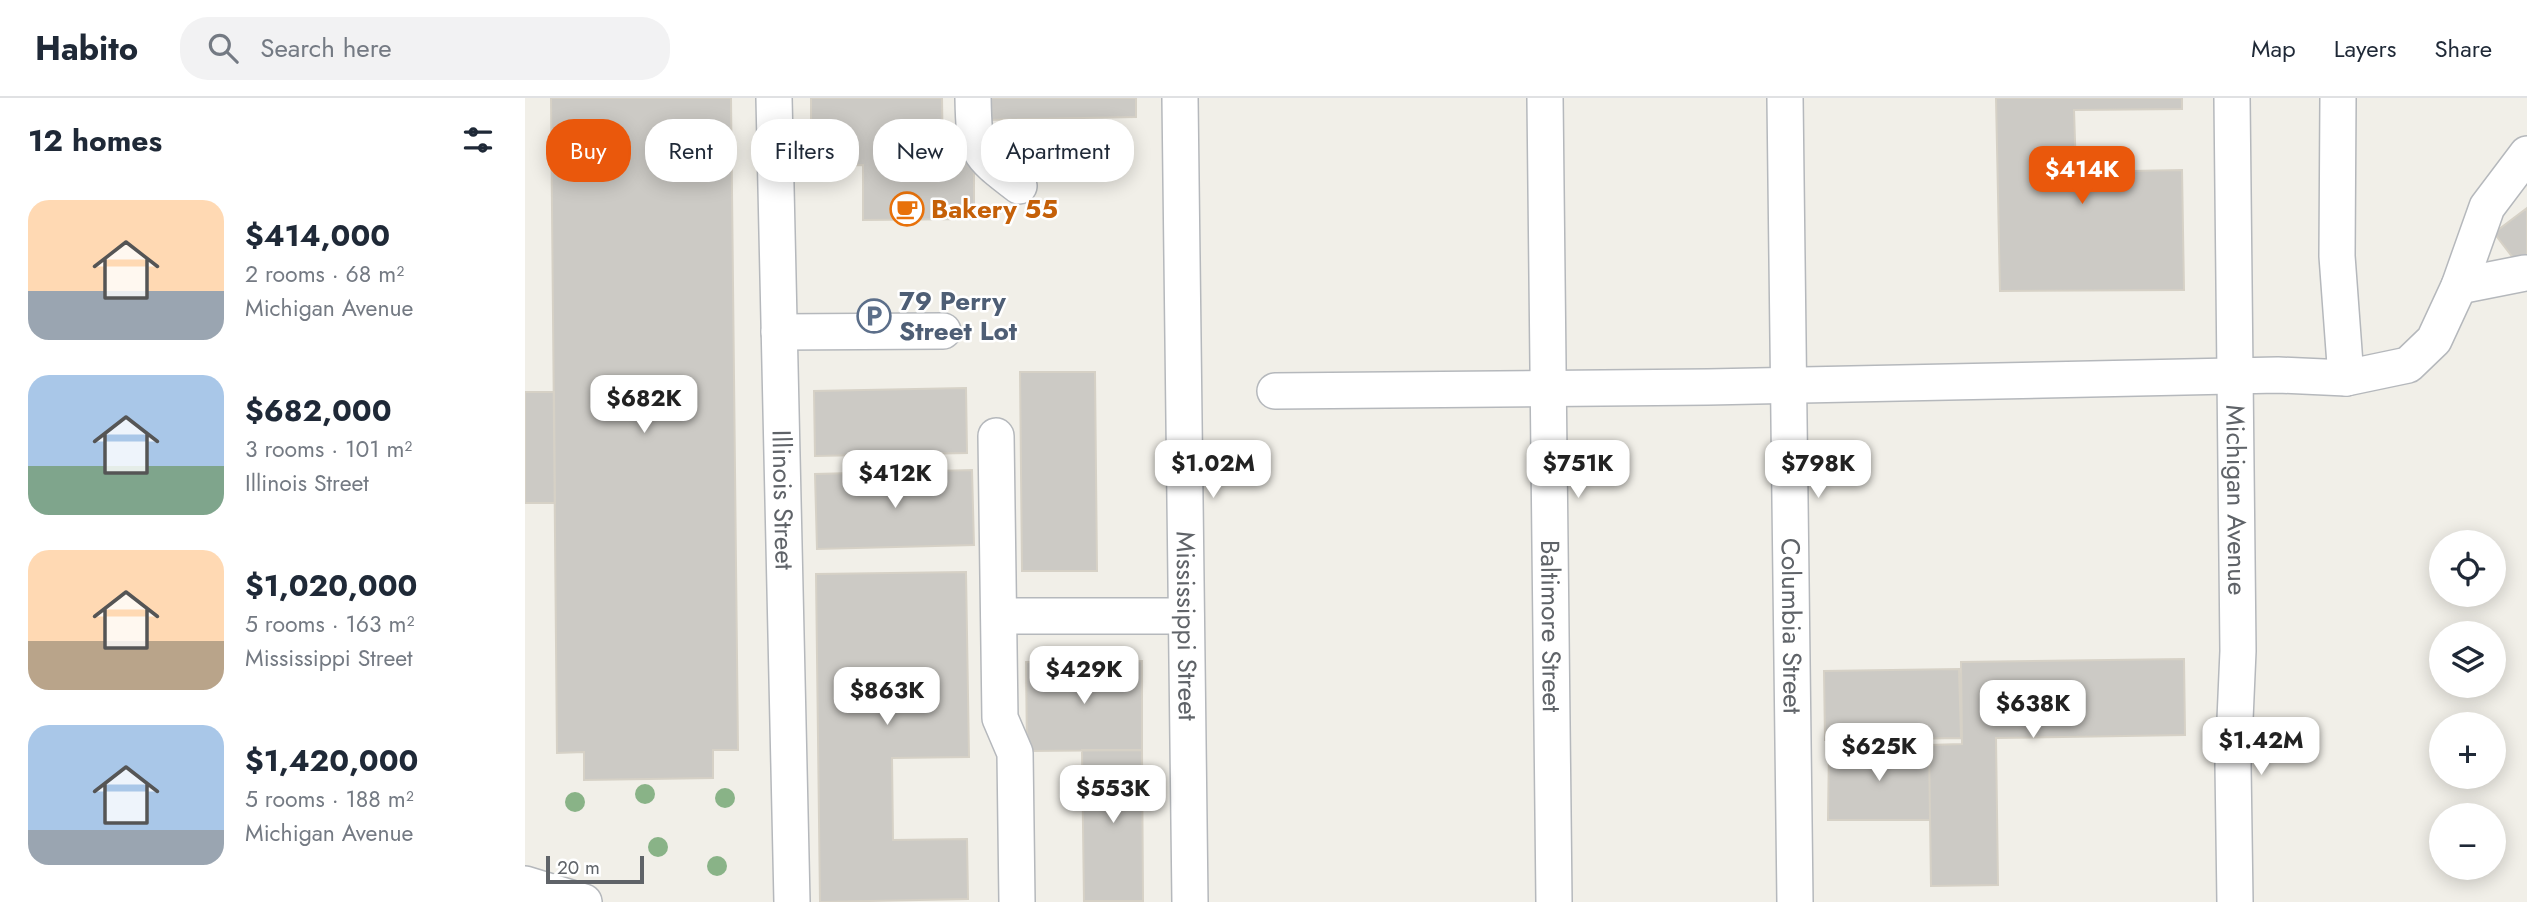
<!DOCTYPE html>
<meta charset="utf-8">
<style>
body{margin:0;font-family:Jost,sans-serif;background:#f2f2f3;color:#1f2937;height:100vh;display:flex;flex-direction:column;font-size:26px;white-space:nowrap}
*{box-sizing:border-box;margin:0}
p{font-size:23px;color:#747a83}
.icon{flex:none;width:38px;height:38px;fill:none;stroke:currentColor;stroke-width:2;stroke-linecap:round;stroke-linejoin:round}
.map{position:relative;flex:1;overflow:hidden}
.drawer{display:flex;flex-direction:column;background:#fff;width:525px}
.drawer>*{flex:none}
.banner{position:absolute;left:21px;top:21px;width:665px;height:63px;display:flex;gap:14px}
.buttons{position:absolute;left:1904px;top:432px;display:grid;gap:14px}
.buttons a{display:grid;place-items:center;width:77px;height:77px;border-radius:50%;background:#fff;box-shadow:0 4px 18px #0003;font-size:35px}
.scale{position:absolute;left:21px;bottom:18px;width:98px;box-sizing:border-box;padding-left:7px;border:4px solid #5f6368;border-top:0;font-size:19px;line-height:24px;white-space:nowrap;color:#5f6368;-webkit-text-stroke:5px #fff;paint-order:stroke}
.price{position:absolute;translate:-50% -60px;padding:0 16px;border-radius:14px;background:#fff;color:#222;font-size:23px;line-height:46px;filter:drop-shadow(0 2px 4px #0008)}
.price::after{content:'';position:absolute;left:50%;top:42px;width:21px;height:16px;margin-left:-10px;background:inherit;clip-path:polygon(0 0,100% 0,50% 100%)}
.price.on{background:#ea580c;color:#fff}
ul{padding:0;list-style:none}
li{display:flex;align-items:center;gap:21px;height:175px;padding:0 28px}
li span{display:grid;place-items:center;flex:none;width:196px;height:140px;border-radius:21px;color:#555}
li>.icon{margin-inline-start:auto}
span .icon{width:84px;height:84px;fill:#fffc;stroke-width:1}
li b{font-size:30px}
h2{display:flex;justify-content:space-between;align-items:center;height:84px;padding:0 28px;font-size:30px}
.pill{padding:0 24px;border-radius:28px;background:#fff;box-shadow:0 4px 18px #0003;font-size:24px;line-height:63px}
.pill.on{background:#ea580c;color:#fff}
header{display:flex;align-items:center;gap:42px;box-sizing:border-box;height:98px;padding:0 35px;background:#fff;border-bottom:2px solid #e0e1e3}
header strong{font-size:33px}
nav{display:flex;gap:38px;margin-inline-start:auto;font-size:24px}
.search{width:490px;height:63px;background:#f2f2f3;display:flex;align-items:center;gap:18px;box-sizing:border-box;padding:0 24px;border-radius:28px;color:#747a83;font-size:26px}
main{display:flex;flex:1;min-height:0}
.map>svg:first-child{display:block}
</style>
<header>
<strong>Habito</strong>
<div class="search"><svg class="icon" aria-label="search" viewBox="0 0 24 24"><circle cx="10" cy="10" r="6"/><path d="M15 15l6 6"/></svg>Search here</div>
<nav><a>Map</a><a>Layers</a><a>Share</a></nav>
</header>
<main>
<section class="drawer">
<h2>12 homes<svg class="icon" aria-label="filters" viewBox="0 0 24 24"><path d="M4 7h16M4 17h16"/><circle cx="9" cy="7" r="2"/><circle cx="15" cy="17" r="2"/></svg></h2>
<ul>
<li><span style="background:linear-gradient(#ffd9b3 65%,#9aa5b1 0)"><svg class="icon" aria-label="home" viewBox="0 0 24 24"><path d="M3 11l9-7 9 7M6 9v11h12V9"/></svg></span><div><b>$414,000</b><p>2 rooms · 68 m²</p><p>Michigan Avenue</p></div></li>
<li><span style="background:linear-gradient(#a9c7e8 65%,#7fa58c 0)"><svg class="icon" aria-label="home" viewBox="0 0 24 24"><path d="M3 11l9-7 9 7M6 9v11h12V9"/></svg></span><div><b>$682,000</b><p>3 rooms · 101 m²</p><p>Illinois Street</p></div></li>
<li><span style="background:linear-gradient(#ffd9b3 65%,#b9a48a 0)"><svg class="icon" aria-label="home" viewBox="0 0 24 24"><path d="M3 11l9-7 9 7M6 9v11h12V9"/></svg></span><div><b>$1,020,000</b><p>5 rooms · 163 m²</p><p>Mississippi Street</p></div></li>
<li><span style="background:linear-gradient(#a9c7e8 75%,#9aa5b1 0)"><svg class="icon" aria-label="home" viewBox="0 0 24 24"><path d="M3 11l9-7 9 7M6 9v11h12V9"/></svg></span><div><b>$1,420,000</b><p>5 rooms · 188 m²</p><p>Michigan Avenue</p></div></li>
</ul>
</section>
<div class="map">
<svg width="2002" height="804" viewBox="0 0 2002 804">
<rect width="100%" height="100%" fill="#f1efe8"/>
<path fill="#cccac5" stroke="#d6d1c6" stroke-width="2" d="M26,0H206L213,652H188V680L59,682V654L32,655Z
M286,0H417L418,65H449V121L338,122V67L286,68Z
M459,0H611V19L459,22Z
M1471,0H1657V11L1549,12L1551,74L1657,72L1659,192L1475,193Z
M2002,110V178L1969,135Z
M495,274H570L572,473H497Z
M441,290L442,355L290,358L289,293Z
M0,294H29L30,405H0Z
M447,372L449,447L292,451L290,376Z
M441,474L444,659L367,660L368,742L442,741L443,801L295,804L291,476Z
M1659,561L1660,637L1471,640L1473,787L1406,788L1404,647L1437,646L1436,564Z
M617,563V652L502,653L501,564Z
M1434,571L1436,640L1300,642L1299,573Z
M1404,647L1405,722H1303L1304,648Z
M557,652H617L618,803H559Z"/>
<g fill="none" stroke-linecap="round" stroke-linejoin="round">
<defs>
<g id="minor">
<path id="s1" d="M249,0L267,804"/>
<path d="M448,0C449,54 451,55 494,88"/>
<path id="s2" d="M655,0L665,804"/>
<path id="s3" d="M1020,0L1029,804"/>
<path id="s4" d="M1260,0L1270,804"/>
<path id="s5" d="M1707,0L1713,553L1708,667L1710,804"/>
<path d="M1813,0L1812,158L1821,280"/>
<path d="M1934,188L2000,175"/>
<path d="M254,234L418,233"/>
<path d="M750,293L1183,289L1753,277L1821,280L1883,267L1909,242L1934,188L1962,109L2002,56"/>
<path d="M471,338L475,620L490,655L492,804"/>
<path d="M474,518H661"/>
<path d="M0,786L59,804"/>
</g>
</defs>
<use href="#minor" stroke="#b5b8bc" stroke-width="38"/>
<use href="#minor" stroke="#fff" stroke-width="35"/>
</g>
<g fill="#89b387">
<circle cx="120" cy="696" r="10"/>
<circle cx="200" cy="700" r="10"/>
<circle cx="50" cy="704" r="10"/>
<circle cx="133" cy="749" r="10"/>
<circle cx="192" cy="768" r="10"/>
</g>
<defs>
<symbol id="cafe-ring" viewBox="-11 -11 22 22"><circle r="9.5" fill="#fff" stroke="#e8710a" stroke-width="1.5"/><path d="M-5.5-4.5H6V0H3Q3 3.5 0 3.5H-2.5Q-5.5 3.5-5.5 0ZM3-3.2v2h1.7v-2ZM-6 4.5H4V6H-6Z" fill="#e8710a"/></symbol>
<symbol id="parking-ring" viewBox="-11 -11 22 22"><circle r="9.5" fill="#fff" stroke="#5c6f8a" stroke-width="1.5"/><path d="M-3.5-5.5H1a3.5 3.5 0 0 1 0 7H-1V5.5H-3.5ZM-1-3.4V-.6H.8a1.4 1.4 0 0 0 0-2.8Z" fill="#5c6f8a"/></symbol>
</defs>
<g fill-rule="evenodd">
<use href="#cafe-ring" x="363" y="92" width="38" height="38"/>
<use href="#parking-ring" x="330" y="199" width="38" height="38"/>
</g>
<g text-anchor="middle" dominant-baseline="central" stroke-width="5" stroke-linejoin="round" paint-order="stroke">
<g font-size="26" font-weight="bold" fill="#c56008" stroke="#fff" text-anchor="start">
<text x="406" y="111">Bakery 55</text>
</g>
<g font-size="26" font-weight="bold" fill="#4e5e75" stroke="#fff" text-anchor="start">
<text x="374" y="203">79 Perry<tspan x="374" dy="30">Street Lot</tspan></text>
</g>
<g font-size="26" fill="#5f6368" stroke="#fff">
<text stroke="none"><textPath href="#s1" startOffset="402">Illinois Street</textPath></text>
<text stroke="none"><textPath href="#s5" startOffset="402">Michigan Avenue</textPath></text>
<text stroke="none"><textPath href="#s2" startOffset="528">Mississippi Street</textPath></text>
<text stroke="none"><textPath href="#s3" startOffset="528">Baltimore Street</textPath></text>
<text stroke="none"><textPath href="#s4" startOffset="528">Columbia Street</textPath></text>
</g>
</g>
</svg>
<div class="buttons">
<a><svg class="icon" aria-label="locate" viewBox="0 0 24 24"><circle cx="12" cy="12" r="6"/><path d="M12 2v4M12 18v4M2 12h4M18 12h4"/></svg></a>
<a><svg class="icon" aria-label="layers" viewBox="0 0 24 24"><path d="M12 4l9 5-9 5-9-5zM3 14l9 5 9-5"/></svg></a>
<a>+</a>
<a>−</a>
</div>
<div class="scale">20 m</div>
<b class="price on" style="left:1557px;top:108px">$414K</b>
<b class="price" style="left:119px;top:337px">$682K</b>
<b class="price" style="left:688px;top:402px">$1.02M</b>
<b class="price" style="left:1053px;top:402px">$751K</b>
<b class="price" style="left:1293px;top:402px">$798K</b>
<b class="price" style="left:370px;top:412px">$412K</b>
<b class="price" style="left:559px;top:608px">$429K</b>
<b class="price" style="left:362px;top:629px">$863K</b>
<b class="price" style="left:1508px;top:642px">$638K</b>
<b class="price" style="left:1736px;top:679px">$1.42M</b>
<b class="price" style="left:1354px;top:685px">$625K</b>
<b class="price" style="left:588px;top:727px">$553K</b>
<div class="banner">
<a class="pill on">Buy</a>
<a class="pill">Rent</a>
<a class="pill">Filters</a>
<a class="pill">New</a>
<a class="pill">Apartment</a>
</div>
</div>
</main>
